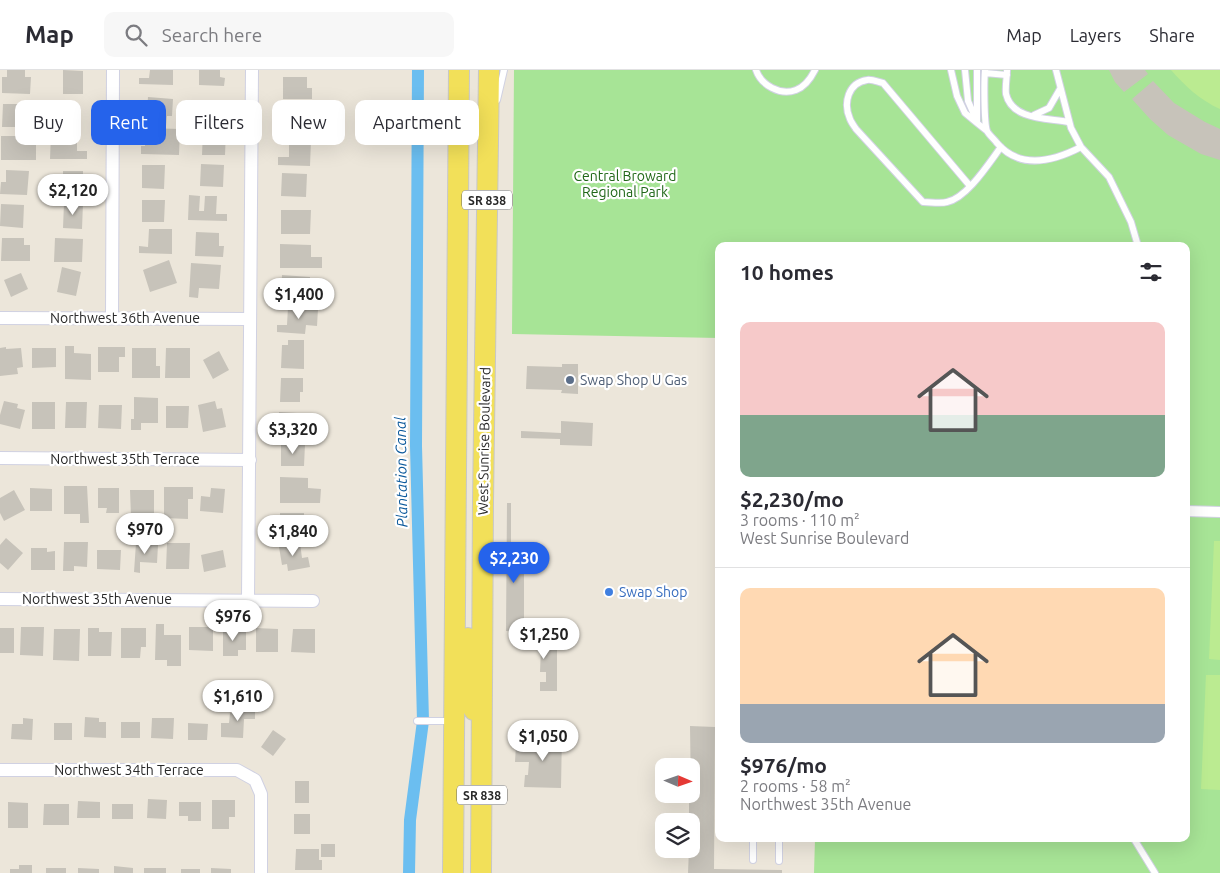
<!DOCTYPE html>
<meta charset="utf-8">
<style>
body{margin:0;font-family:Ubuntu,sans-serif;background:#f7f7f7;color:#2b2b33;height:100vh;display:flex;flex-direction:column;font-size:19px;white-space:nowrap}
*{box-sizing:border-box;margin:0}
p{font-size:16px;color:#7c7c81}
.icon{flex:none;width:28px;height:28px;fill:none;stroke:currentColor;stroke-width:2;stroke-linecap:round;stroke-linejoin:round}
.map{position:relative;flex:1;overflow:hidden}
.side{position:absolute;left:715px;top:172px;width:475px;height:600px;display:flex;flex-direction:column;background:#fff;border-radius:10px;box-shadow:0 5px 20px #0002}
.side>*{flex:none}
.top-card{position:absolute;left:15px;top:30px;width:475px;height:45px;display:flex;gap:10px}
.needle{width:32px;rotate:92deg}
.tools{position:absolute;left:655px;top:688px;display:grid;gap:10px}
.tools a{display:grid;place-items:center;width:45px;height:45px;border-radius:10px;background:#fff;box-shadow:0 5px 20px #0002;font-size:25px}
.price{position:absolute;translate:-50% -42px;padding:0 11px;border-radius:18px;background:#fff;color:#222;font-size:16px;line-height:32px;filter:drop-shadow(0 1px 2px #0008)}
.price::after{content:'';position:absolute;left:50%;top:30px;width:15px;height:11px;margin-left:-8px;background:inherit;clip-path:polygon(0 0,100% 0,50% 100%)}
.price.on{background:#2563eb;color:#fff}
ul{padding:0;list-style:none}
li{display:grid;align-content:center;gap:10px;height:265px;padding:0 25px}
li+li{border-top:1px solid #e1e1e2}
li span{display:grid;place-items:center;height:155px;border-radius:10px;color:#555}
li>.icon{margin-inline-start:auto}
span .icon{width:90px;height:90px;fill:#fffc;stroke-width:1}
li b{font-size:21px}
h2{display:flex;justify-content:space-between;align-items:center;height:60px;padding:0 25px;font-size:21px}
.pill{padding:0 18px;border-radius:10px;background:#fff;box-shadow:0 5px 20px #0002;font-size:18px;line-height:45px}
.pill.on{background:#2563eb;color:#fff}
header{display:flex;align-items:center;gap:30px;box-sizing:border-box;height:70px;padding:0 25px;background:#fff;border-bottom:1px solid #e1e1e2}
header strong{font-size:24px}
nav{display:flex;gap:28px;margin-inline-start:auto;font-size:18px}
.search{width:350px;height:45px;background:#f7f7f7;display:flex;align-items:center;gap:12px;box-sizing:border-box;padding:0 18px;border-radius:10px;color:#7c7c81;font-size:19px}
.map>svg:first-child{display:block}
</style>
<header>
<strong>Map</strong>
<div class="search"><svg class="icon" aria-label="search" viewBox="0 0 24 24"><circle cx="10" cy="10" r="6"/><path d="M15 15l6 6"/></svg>Search here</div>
<nav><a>Map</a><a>Layers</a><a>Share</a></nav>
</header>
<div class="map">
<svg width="1220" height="803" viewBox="0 0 1220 803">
<rect width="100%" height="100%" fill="#ece6da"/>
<path fill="#a7e496" d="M514,0H1220V803H814L815,769H1186V176H719V268L512,264Z"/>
<path fill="#bbeb91" d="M1171,0H1220V39C1200,30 1185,16 1171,0Z
M1214,471H1220V590L1209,589Z
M1206,605H1220V720L1201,719Z"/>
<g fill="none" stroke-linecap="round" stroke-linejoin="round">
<path stroke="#6bbef0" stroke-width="12" d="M409,803L410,750L423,651L416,376L418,0"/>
</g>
<path fill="#c7c3ba" d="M7,0H25V7H31L30,24L2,23V7H7Z
M63,0L83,1V24H63Z
M150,0H173V15L139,14V8H149Z
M199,0H220V7L225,8L224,16L199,15Z
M1109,0H1145L1148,4L1124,22L1115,12Z
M283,7H307V18H312V29H283Z
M1153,11L1174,33L1205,52L1220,59V90L1201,84L1168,65L1150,49L1132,29Z
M148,27L173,29L172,46H167L166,56L146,54Z
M202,32H218V42H228V50H201Z
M3,34H25L24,57H2Z
M55,34H78V57H55Z
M284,37H301V44H306V63H284Z
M145,58L180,59L179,85L141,84V76H145Z
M203,61H226L225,85H202Z
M51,64H77V81H87V89H50Z
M1,66H36V90H1Z
M289,70H311L310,96L278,95V87H289Z
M201,94L224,95L223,117L200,116Z
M142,95H165L164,119L142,118Z
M6,100L29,101L27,125L0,124L1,112H6Z
M63,101H83V124H63Z
M282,103L307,104L306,127L281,126Z
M189,125L200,126L199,141H204L205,126H217L216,144H227V151L188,150Z
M142,130H165L164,152H142Z
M64,133H83L82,159L63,158Z
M1,134L24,135L23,158L0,156Z
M281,140H311L310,164H281Z
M149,159H172V184L139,183V176L148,177Z
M196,162L219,163V176H224L223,187L195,186Z
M2,168H24V175H30V191H1Z
M55,168L83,169L82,192H54Z
M280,174L311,175V187H322V198H280Z
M169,190L177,213L150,222L143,200Z
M191,193L221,195L219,219L199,218L198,228L189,227Z
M62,197L81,202L76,226L57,222Z
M21,203L28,219L11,227L4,210Z
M282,205L310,207L309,231L281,230Z
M288,237L318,239L317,256L306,255L305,264L277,262V255H287Z
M288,270H304V299L281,298L282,275H288Z
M65,276H74V283L91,284V310L65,309Z
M6,277V279L21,278L23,297L17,298L18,304L0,306V278Z
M98,277H125V287H119V302H98Z
M32,278H56V297L32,298Z
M132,278H156V296H160V308H132Z
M166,278H190V308H165Z
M219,281L229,300L213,309L203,290Z
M562,294H578V324L561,323L562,320L526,319L527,296L562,297Z
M281,308H303V322H300V332H280Z
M134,327L158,328V353H141V360H131V349H134Z
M4,331L18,334L17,338L25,340L20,359L0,354V345Z
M215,331L217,339L222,338L226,357L203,362L198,335Z
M32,332H55V359H32Z
M66,332H87L86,358H65Z
M99,335H122L121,359L98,358Z
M166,336H189L188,358H166Z
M279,342L315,344L313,368L278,365Z
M561,351L593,353L592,376L560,375V369L521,368V361L561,363Z
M281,374H305L304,396H281Z
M280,407L308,408V418L321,419L320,433H280Z
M64,416H87L89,453H80V444H64Z
M164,417H193V429H188V449L164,448Z
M30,418L52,419V441H30Z
M98,418H119V443H106L107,438H98Z
M211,418L225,419L223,443L200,441L201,426L210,427Z
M14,420L25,440L4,451L0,443V428Z
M130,420H154V447H131Z
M507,433H511V478H520V501H524V562L506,561Z
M280,443H304V466L280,465Z
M6,468L23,483L8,500L0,493V475Z
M64,472H88L87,497L74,496V501H63Z
M136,473L158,475L157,493L140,492V503L134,502Z
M167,473H190L189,499H166Z
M300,473L302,488L308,487L310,497L288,501L287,494L282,495L279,477Z
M31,478H47V482L55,481V500H31Z
M97,480H121L120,500L97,499Z
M223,480L226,497L204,502L201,485Z
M156,554H164V565H181V596H167V590H155Z
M21,557H44L43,586L20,585Z
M189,557H213V581L189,580Z
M223,557H233V562H246V580H238V586H223Z
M0,558H14V583H0Z
M88,558H99V562H112L111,586H88Z
M121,558H146V577H141L140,588H121Z
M256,558L278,559V582H256Z
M54,559H80L79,591L53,590Z
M293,559H315V583L291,582Z
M523,567H545L557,579V621H540V612H546V602H540L541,578L517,577V572Z
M242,634L255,635V649H244L243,668L221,667V653H229L230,643L242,644Z
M85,647L99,648V652H106V668L84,667Z
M23,648L33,649L32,670L11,669L12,654H23Z
M152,648H174L173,669L151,668Z
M121,652H140V668H121Z
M54,653H72V670H54Z
M188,653L208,654L207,670H188Z
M690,656L715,657L714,799L782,800V803H688L689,779H691V751H689V724H691Z
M273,660L286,669L273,686L261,677Z
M546,664H562L561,718L524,717L525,705H528L529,692H515L516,675H536V672H546Z
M295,711H309V733H295Z
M148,729L167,730L166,749L147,748Z
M212,730H235V747H229V759H212Z
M78,731L100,732V748H77Z
M8,732L28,733V758H8Z
M179,732H201V751H188V746H179Z
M44,734H69V755H43Z
M112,734H133V749H112Z
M294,744H310V764H294Z
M321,774H335V787H321Z
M296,779H319V790H322V800H295Z
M19,795H32V803H10V799H19Z
M114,796L133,798V803H114Z
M46,798H66V803H46Z
M78,798L99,799V803H78Z
M144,798H166V803H144Z
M211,798L231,799V803H211Z
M181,799H200V803H181Z"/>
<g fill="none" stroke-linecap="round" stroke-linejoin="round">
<defs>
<path id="service" d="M756,0C761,15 780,26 796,20C804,17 811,8 815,0
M951,0L957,26L965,43L977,53
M965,0L968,31L976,49
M977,0V53L987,61
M985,0C984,11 984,53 987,61C989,65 995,70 997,73C1020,100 1054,91 1081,77
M1007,0C1007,7 1005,17 1006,24C1012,50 1047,48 1068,52
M1056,0L1071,58L1081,77L1109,107L1131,152L1138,176
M985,3L1007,5
M497,30L504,0
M1034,45L1049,38L1060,19
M970,116L883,13C878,12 872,9 867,10C848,13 843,33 850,49C851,52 854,56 856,59L923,132C931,132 940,134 947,132C967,128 989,93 1001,77
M417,651H453
M753,769V790
M1134,769L1155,803
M779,791V769"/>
<path id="pedestrian" d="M1186,441L1220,442"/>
<path id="minor" d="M0,248L250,249
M112,248L113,0
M0,388L250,390
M0,529L313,531
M248,530L252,0
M0,700H237L255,710L261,724V803"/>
<path id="primary" d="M468,568L469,630L474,640
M453,803L459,0
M481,803L483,432L489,0"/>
</defs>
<use href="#service" stroke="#d0d1e2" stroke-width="8"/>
<use href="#pedestrian" stroke="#d0d1e2" stroke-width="12"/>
<use href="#minor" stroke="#d0d1e2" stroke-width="14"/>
<use href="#primary" stroke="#c7c7c7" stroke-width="22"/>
<use href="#service" stroke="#fff" stroke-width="6"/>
<use href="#pedestrian" stroke="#fff" stroke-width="10"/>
<use href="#minor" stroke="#fff" stroke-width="12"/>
<use href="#primary" stroke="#f2e059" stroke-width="20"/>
</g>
<circle fill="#5c6f8a" stroke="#fff" stroke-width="2" cx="570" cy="310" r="5"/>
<circle fill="#3f7fe0" stroke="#fff" stroke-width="2" cx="609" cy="522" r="5"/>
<g text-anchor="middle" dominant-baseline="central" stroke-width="4.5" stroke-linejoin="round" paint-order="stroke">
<g fill="#fff" stroke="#696969" stroke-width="1">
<rect x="462" y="120.5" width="50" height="19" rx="4"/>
<rect x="457" y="715.5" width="50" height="19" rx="4"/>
</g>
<g font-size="12" font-weight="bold" fill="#292929">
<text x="487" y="130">SR 838</text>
<text x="482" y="725">SR 838</text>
</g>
<g font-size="14" fill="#206718" stroke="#fff">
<text x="625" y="106">Central Broward<tspan x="625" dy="16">Regional Park</tspan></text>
</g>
<g font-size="14" fill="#292929" stroke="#fff">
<text x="125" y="248">Northwest 36th Avenue</text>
<text transform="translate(484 371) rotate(-89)">West Sunrise Boulevard</text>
<text x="125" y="389">Northwest 35th Terrace</text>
<text x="97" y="529">Northwest 35th Avenue</text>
<text x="129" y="700">Northwest 34th Terrace</text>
</g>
<g font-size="14" fill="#4e5e75" stroke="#fff" text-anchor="start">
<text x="580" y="310">Swap Shop U Gas</text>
</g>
<g font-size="14" fill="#366cbe" stroke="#fff" text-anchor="start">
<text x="619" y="522">Swap Shop</text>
</g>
<g font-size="15" font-style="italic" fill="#0b599b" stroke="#fff">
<text transform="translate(401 402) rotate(-91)">Plantation Canal</text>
</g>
</g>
</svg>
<div class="tools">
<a><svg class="needle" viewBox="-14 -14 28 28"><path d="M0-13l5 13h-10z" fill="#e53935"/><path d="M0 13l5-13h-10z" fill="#7c7c81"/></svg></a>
<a><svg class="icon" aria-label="layers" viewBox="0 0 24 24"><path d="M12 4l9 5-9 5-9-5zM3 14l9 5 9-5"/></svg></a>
</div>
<b class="price" style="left:73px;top:146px">$2,120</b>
<b class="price" style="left:299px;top:250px">$1,400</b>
<b class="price" style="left:293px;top:385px">$3,320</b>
<b class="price" style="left:145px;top:485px">$970</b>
<b class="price" style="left:293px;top:487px">$1,840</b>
<b class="price on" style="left:514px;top:514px">$2,230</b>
<b class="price" style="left:233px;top:572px">$976</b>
<b class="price" style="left:544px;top:590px">$1,250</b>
<b class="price" style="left:238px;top:652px">$1,610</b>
<b class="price" style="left:543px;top:692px">$1,050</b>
<div class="top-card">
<a class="pill">Buy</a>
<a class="pill on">Rent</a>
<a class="pill">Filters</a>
<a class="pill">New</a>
<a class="pill">Apartment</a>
</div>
<section class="side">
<h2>10 homes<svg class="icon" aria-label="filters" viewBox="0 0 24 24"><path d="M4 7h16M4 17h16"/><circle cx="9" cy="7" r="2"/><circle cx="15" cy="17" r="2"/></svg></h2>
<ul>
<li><span style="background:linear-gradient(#f6c9c9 60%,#7fa58c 0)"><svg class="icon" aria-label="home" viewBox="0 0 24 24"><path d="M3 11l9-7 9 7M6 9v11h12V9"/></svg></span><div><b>$2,230/mo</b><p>3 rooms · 110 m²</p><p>West Sunrise Boulevard</p></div></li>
<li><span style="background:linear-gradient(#ffd9b3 75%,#9aa5b1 0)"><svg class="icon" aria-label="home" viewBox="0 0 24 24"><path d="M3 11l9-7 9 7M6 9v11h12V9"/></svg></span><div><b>$976/mo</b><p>2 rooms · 58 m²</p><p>Northwest 35th Avenue</p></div></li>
</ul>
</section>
</div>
